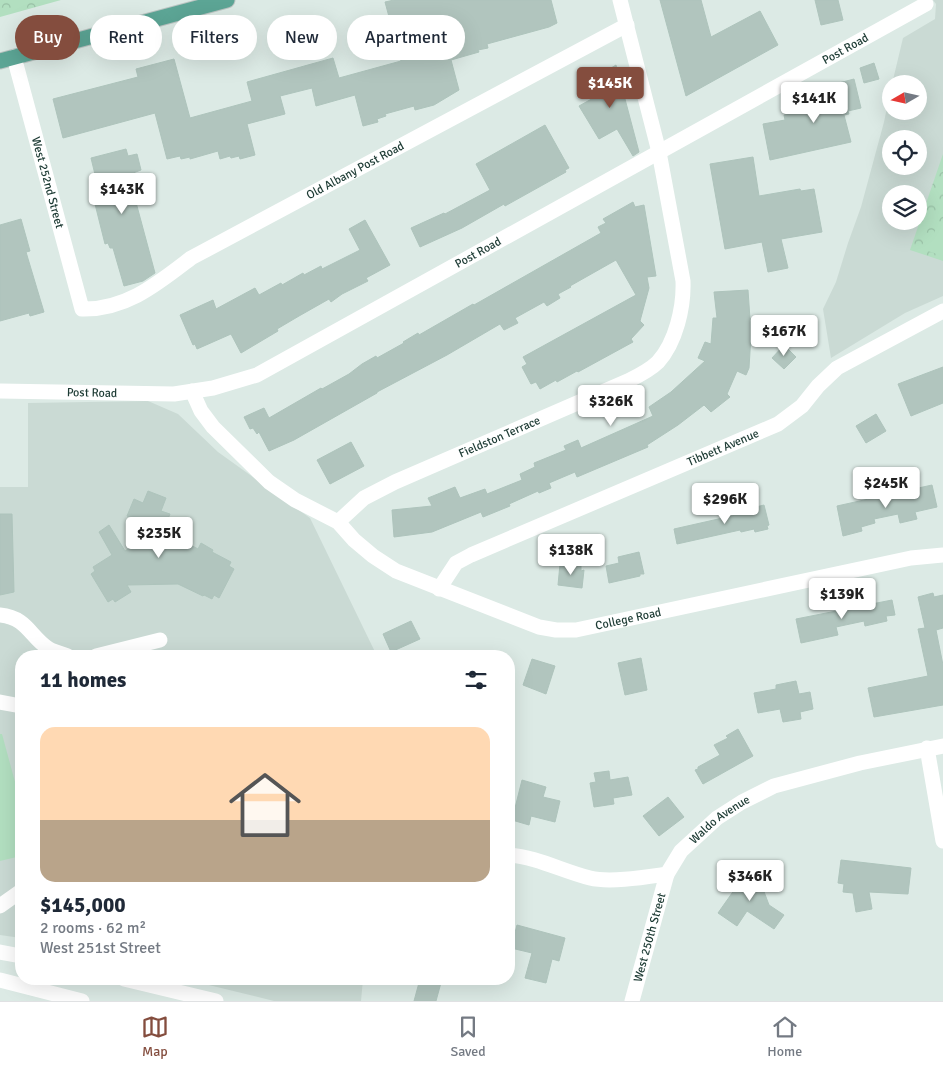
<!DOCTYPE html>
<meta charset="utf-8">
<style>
body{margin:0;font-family:Signika,sans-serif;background:#f2f2f3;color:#1f2937;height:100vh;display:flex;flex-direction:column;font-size:19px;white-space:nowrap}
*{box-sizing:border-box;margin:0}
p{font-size:16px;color:#747a83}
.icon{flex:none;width:28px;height:28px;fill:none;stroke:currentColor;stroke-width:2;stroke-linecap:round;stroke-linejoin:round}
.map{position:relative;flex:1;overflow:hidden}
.drawer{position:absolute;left:15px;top:650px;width:500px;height:335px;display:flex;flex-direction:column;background:#fff;border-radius:20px;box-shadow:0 5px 20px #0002}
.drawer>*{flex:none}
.guide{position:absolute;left:15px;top:15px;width:500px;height:45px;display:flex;gap:10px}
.needle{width:32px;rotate:261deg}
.fabs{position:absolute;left:882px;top:75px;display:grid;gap:10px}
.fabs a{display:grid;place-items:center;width:45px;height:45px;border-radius:50%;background:#fff;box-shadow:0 5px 20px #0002;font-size:25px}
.price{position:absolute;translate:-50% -42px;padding:0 11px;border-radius:5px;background:#fff;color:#222;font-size:16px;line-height:32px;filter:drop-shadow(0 1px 2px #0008)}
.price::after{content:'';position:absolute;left:50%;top:30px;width:15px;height:11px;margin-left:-8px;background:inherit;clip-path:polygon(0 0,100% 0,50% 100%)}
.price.selected{background:#844d3e;color:#fff}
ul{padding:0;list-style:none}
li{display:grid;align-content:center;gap:10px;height:265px;padding:0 25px}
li+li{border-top:1px solid #e0e1e3}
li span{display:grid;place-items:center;height:155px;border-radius:15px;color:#555}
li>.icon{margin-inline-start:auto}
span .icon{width:90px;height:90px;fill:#fffc;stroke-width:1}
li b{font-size:21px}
h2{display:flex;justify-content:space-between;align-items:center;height:60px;padding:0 25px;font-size:21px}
.chip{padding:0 18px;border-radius:22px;background:#fff;box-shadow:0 5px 20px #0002;font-size:18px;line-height:45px}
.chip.selected{background:#844d3e;color:#fff}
.tabs{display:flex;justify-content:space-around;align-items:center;height:70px;border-top:1px solid #e0e1e3;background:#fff;font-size:14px;color:#747a83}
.tabs a{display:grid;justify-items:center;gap:2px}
.tabs .selected{color:#844d3e}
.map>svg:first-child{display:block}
</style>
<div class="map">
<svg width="943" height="1001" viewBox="0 0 943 1001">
<defs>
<pattern id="forest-crowns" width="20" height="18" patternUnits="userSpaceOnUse" patternTransform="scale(1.25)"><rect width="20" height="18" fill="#b2dfc0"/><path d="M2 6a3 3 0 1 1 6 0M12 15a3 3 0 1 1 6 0" fill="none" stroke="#99c0a6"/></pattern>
</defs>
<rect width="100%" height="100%" fill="#dceae5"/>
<path fill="#cadad4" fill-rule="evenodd" d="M933,0H943V296L905,313L831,358L823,309L836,282L848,243L861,207L884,122L891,88V111H919V84H892L903,38L935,19L936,4ZM891,139H919V166H891ZM891,194H919V221H891Z
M148,401L178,414L218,452L310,518L377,656H21V938L0,935V487H28V403Z
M184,979H363L361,1001H274Z"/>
<path fill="url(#forest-crowns)" d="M0,0H61L0,17Z
M943,154V261L910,250Z"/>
<path fill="#b2dfc0" d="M937,224L943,226V256L928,251Z
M0,734H2L21,804V856L0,861Z"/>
<path fill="#b1c5be" stroke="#aec4bc" d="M394,0H551L557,23L549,27L487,44L488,48L478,50L479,52L451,60L459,90L434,105L415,110L414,106L385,114L386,116L377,119L378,122L363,126L355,95L316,106L312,88L280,96L285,114L247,124L255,155L240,159L239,156L231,158L230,156L220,159L218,151L190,159V157L181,159L180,156L167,159L155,113L63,138L53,99L138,77L136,69L174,59L190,118L252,101L247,82L333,58L339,78L401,61L385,2Z
M660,0H701L711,37L760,11L778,45L686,96Z
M815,0H838L843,20L821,25Z
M874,63L879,79L864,83L860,68Z
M616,65L639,152L633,156L617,129L599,139L579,106L597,96L588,82Z
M854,79L861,108L848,111L849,114L844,115L851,142L770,160L763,124L785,120L784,115L799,111L798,106L837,94L835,84Z
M545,125L569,168L565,170L566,172L505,206L504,204L462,228L420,247L411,228L444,213L445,214L490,190L476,164Z
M126,149L128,156L137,154L141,170L133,173L134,179L130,180L155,273L143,281L124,286L113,248H110L108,243L105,244L93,196L100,195L91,158Z
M753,157L759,196L800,189L801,191L814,189L822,232L781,239L788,268L768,272L762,242L725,249L710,164Z
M633,202L635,207L644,205L656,276L647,277L649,288L640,321L644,325L631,339L633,342L578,372L577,371L557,382L556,380L540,389L536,382L531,384L522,367L527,364L523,357L636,295L616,260L570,286L571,287L558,294L560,298L547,306L544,302L515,318L518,323L504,330L500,324L447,355L377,392V393L294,440L269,451L259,432L257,434L253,428L250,429L244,417L264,408L269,418L321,388L322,389L349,374L362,364L376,356L377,358L404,343L403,342L418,333L419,335L473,304L474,305L601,233L598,227L606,223L603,219Z
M21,219L30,251L26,252L44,312L30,316L29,313L0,321V225Z
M365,220L390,265L366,278L368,281L342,294L331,302L329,299L299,316L277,329L278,331L241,353L231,334L197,349L195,344L193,345L180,315L213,300L216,309L255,288L259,295L281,283L282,285L303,273L304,275L321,266L322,269L360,250L349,229Z
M748,290L750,319H752L749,368L746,375L737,371L727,394L730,397L711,412L704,405L678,425L647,445L648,447L577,477L575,472L549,483L551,488L539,493L538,491L509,504L510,506L483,517L481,512L432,532L394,537L392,510L432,506L428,498L455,487L460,498L485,489L487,494L522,480L520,474L535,467L534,463L566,450L564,446L578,440L581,448L653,416L649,407L671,392L705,361L698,358L705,342L711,344L713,318H717L714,292Z
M784,345L796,357L784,369L772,358Z
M943,367V403L911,416L898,384Z
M876,414L886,431L866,443L856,426Z
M351,442L364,466L330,484L317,460Z
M932,485L937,507L915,512L917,519L900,523L898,514L874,519L875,523L861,527L862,531L843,536L837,506Z
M148,491L166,498L161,511L170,514L160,538H178L198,549L201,543L213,550L212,552L231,562L229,566L234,569L219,598L214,595L212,599L204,595L203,596L178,584L127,585L131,592L115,602L113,599L108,602L91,574L95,571L93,567L112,555L99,532L109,525L125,551L159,529L127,516L134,499L143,503Z
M764,505L769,525L767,526L768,529L755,532L754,529L741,532L740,530L677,544L674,529L736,515V512Z
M0,514H12L14,592L0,595Z
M639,552L644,574H640V576L609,583L606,566L619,563L618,557Z
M560,564L581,566V571L584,570L582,588L558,585Z
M933,593L934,597L943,595V628L936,630L943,665V705L874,717L868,688L928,676L918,629L925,628L918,597Z
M892,600L895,615L886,616L887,621L865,626L864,621L836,627L838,635L801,643L796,619Z
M411,621L420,639L391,652L383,634Z
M641,658L647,690L625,695L618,663Z
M532,659L555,666L546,694L523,685Z
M796,681L799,694L810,692L813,709L800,712L801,719L783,722L780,709L758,713L754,693L776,689V685Z
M738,729L753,756L703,784L695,770L698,769V767L720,755L714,745L728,738L726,736Z
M609,771L610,780L628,777L632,795L613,798L614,804L594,807L590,783L596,782L594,773Z
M522,780L546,787L543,797L560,801L555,822L531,816L529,825L512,820Z
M668,797L684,817L659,836L643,816Z
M841,860L911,868L908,894L869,892L872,909L856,912L853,893L843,892L844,884L838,883Z
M749,869L768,882L763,889L769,905L784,915L774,929L747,911L737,926L718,913Z
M517,925L565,938L559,961L552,959L546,983L525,978L532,953L511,948Z
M420,979H442L436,1001H414Z"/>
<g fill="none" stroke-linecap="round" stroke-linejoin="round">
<defs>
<path id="primary" d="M0,61L227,0"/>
</defs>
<use href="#primary" stroke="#bbc4c2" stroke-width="17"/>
<g stroke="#fff" stroke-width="15">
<path id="s1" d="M14,57L82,309C126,310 157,284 191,258L627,25"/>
<path id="s2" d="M0,391L174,394L213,388L257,375L926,4"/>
<path id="s3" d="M192,391L201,411L213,427L269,482L295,500L338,522L354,540L373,556L396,571L539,627L556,630H576L911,558L943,555"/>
<path id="s4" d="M338,522L364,498L395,482L628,381C638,376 650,370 658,362C676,342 684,307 683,281L659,152L620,0"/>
<path id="s5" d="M439,589L456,563L471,555L778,424L802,406L818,386L837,368L943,311"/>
<path d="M0,615C28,618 29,636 49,649C54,652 62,654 68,656"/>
<path d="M96,656L160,640"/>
<path d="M0,702L21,706"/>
<path d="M927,748L943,841"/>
<path id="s6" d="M509,855C537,857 562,871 590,878C610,883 646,877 667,874L681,851L717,818L742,802L774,786L860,763L943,746"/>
<path d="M0,906L21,891"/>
<path d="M0,952L21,956"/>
<path d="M124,979L216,1001"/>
<path d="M0,980L82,1001"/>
<path id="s7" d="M632,1001L667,874"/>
</g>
<use href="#primary" stroke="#5ca595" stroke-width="15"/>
</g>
<g text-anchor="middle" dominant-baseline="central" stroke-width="4.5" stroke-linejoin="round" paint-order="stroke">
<g font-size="12" fill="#1d3b34" stroke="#edf7f2">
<text stroke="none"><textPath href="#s2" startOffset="932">Post Road</textPath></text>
<text stroke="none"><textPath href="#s1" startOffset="570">Old Albany Post Road</textPath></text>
<text stroke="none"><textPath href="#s1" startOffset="130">West 252nd Street</textPath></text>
<text stroke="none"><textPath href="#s2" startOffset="512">Post Road</textPath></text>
<text stroke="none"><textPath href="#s2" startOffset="92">Post Road</textPath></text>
<text stroke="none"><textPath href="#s4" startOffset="184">Fieldston Terrace</textPath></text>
<text stroke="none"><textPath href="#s5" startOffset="322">Tibbett Avenue</textPath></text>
<text stroke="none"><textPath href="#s3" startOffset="521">College Road</textPath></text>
<text stroke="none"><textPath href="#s6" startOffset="239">Waldo Avenue</textPath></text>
<text stroke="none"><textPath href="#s7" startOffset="66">West 250th Street</textPath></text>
</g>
</g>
</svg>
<div class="fabs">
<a><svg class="needle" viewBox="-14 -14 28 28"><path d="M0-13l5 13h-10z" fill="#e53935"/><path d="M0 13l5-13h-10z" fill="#747a83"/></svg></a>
<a><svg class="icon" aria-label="locate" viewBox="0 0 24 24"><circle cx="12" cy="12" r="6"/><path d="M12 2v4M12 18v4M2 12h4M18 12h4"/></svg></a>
<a><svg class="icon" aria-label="layers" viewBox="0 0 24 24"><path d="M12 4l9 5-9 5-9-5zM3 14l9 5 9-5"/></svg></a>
</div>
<b class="price selected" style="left:610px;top:109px">$145K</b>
<b class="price" style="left:814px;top:124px">$141K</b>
<b class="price" style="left:122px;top:215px">$143K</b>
<b class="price" style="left:784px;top:357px">$167K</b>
<b class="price" style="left:611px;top:427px">$326K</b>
<b class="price" style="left:886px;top:509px">$245K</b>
<b class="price" style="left:725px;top:525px">$296K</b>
<b class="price" style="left:159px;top:559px">$235K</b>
<b class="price" style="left:571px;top:576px">$138K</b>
<b class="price" style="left:842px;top:620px">$139K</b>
<b class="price" style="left:750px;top:902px">$346K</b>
<div class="guide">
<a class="chip selected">Buy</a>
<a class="chip">Rent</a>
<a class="chip">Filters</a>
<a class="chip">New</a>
<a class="chip">Apartment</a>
</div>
<section class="drawer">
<h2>11 homes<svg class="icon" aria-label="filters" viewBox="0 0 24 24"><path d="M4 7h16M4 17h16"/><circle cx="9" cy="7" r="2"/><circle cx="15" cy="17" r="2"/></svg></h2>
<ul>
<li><span style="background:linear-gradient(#ffd9b3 60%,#b9a48a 0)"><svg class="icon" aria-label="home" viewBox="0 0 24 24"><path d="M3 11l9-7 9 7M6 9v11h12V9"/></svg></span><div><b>$145,000</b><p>2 rooms · 62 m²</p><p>West 251st Street</p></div></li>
</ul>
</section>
</div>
<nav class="tabs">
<a class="selected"><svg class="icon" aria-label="map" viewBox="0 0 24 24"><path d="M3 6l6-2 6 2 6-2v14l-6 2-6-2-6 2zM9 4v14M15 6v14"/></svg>Map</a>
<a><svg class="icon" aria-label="saved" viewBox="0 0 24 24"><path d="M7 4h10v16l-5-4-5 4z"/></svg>Saved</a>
<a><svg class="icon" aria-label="home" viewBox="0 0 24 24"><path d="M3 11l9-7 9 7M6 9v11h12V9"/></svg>Home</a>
</nav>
